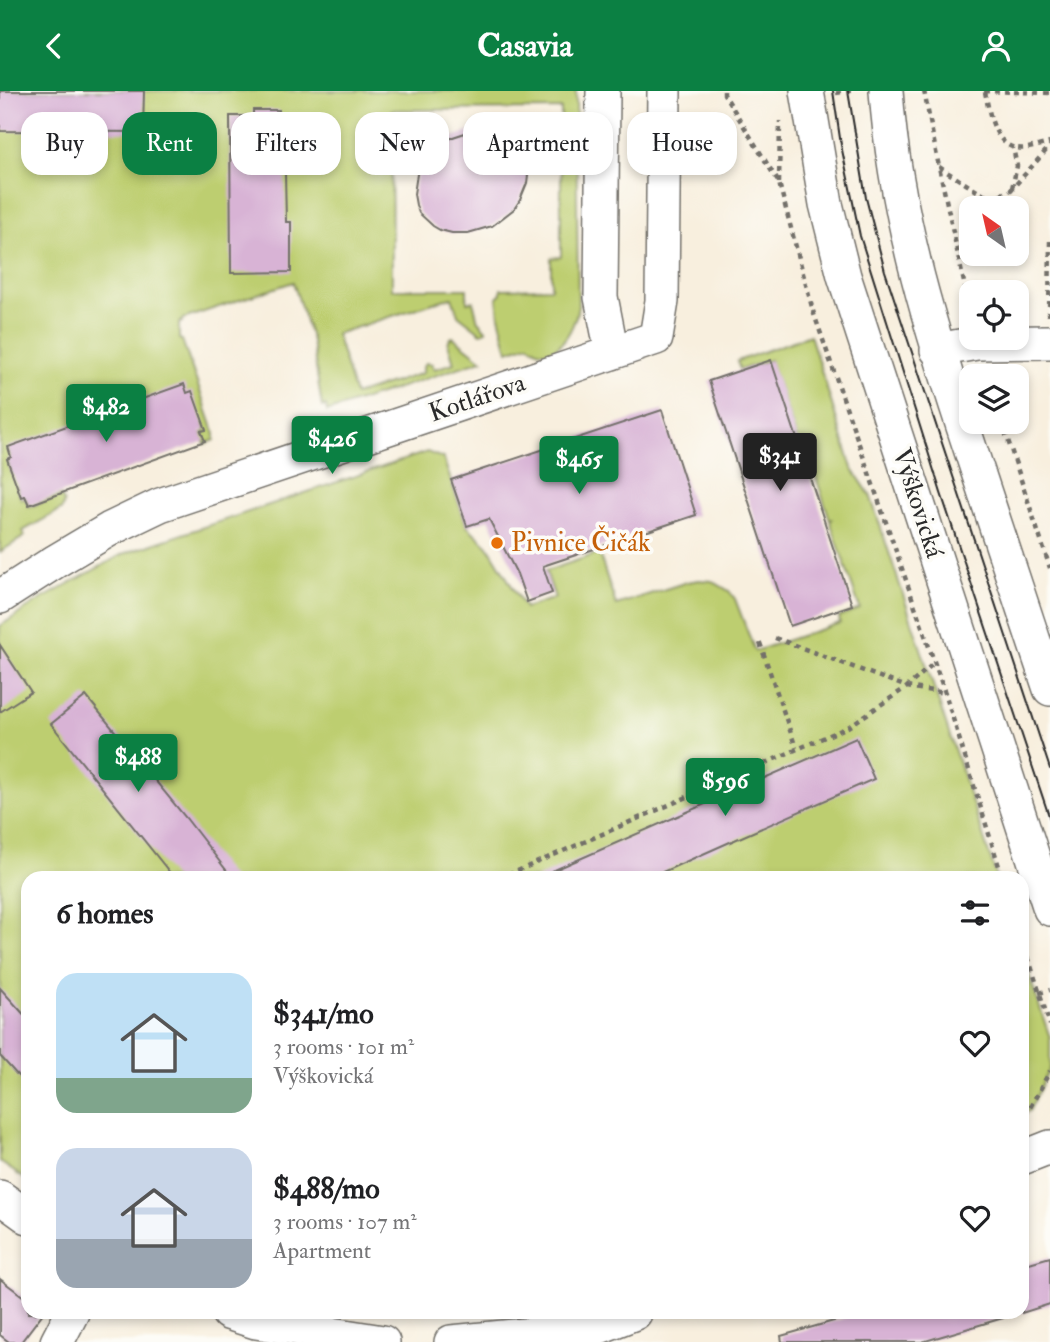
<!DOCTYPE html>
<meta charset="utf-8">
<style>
body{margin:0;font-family:"IM FELL Double Pica",serif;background:#f6f6f6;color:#202124;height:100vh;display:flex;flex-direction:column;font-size:26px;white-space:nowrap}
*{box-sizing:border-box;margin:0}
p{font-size:23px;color:#757577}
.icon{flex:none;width:38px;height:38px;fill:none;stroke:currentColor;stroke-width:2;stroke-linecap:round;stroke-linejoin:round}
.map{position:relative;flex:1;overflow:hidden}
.details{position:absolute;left:21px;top:780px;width:1008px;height:448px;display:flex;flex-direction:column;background:#fff;border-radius:21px;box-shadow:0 4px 10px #0003}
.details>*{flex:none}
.banner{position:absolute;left:21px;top:21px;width:1008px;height:63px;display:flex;gap:14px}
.needle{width:46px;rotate:326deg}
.fabs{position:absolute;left:959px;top:105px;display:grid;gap:14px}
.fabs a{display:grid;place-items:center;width:70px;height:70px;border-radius:14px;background:#fff;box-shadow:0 4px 10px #0003;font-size:35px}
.price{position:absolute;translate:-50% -60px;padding:0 16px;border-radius:7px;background:#0b8043;color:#fff;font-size:23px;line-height:46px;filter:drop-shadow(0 2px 4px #0008)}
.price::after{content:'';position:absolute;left:50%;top:42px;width:21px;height:16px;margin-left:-10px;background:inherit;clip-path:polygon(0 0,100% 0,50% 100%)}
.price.current{background:#222;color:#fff}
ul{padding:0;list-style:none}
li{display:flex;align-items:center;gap:21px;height:175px;padding:0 35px}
li span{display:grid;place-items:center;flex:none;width:196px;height:140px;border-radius:21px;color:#555}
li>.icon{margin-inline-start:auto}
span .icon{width:84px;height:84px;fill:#fffc;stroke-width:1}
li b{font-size:30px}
h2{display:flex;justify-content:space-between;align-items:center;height:84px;padding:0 35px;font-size:30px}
.chip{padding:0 24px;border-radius:21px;background:#fff;box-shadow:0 4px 10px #0003;font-size:24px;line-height:63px}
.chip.current{background:#0b8043;color:#fff}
header{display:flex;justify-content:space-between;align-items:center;height:91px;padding:0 35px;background:#0b8043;color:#fff;font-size:32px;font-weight:800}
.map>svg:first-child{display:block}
</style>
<header><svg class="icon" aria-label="back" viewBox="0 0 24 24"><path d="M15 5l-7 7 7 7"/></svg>Casavia<svg class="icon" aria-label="person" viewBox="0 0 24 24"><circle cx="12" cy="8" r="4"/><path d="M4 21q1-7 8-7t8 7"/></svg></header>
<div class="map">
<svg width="1050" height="1251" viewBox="0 0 1050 1251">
<rect width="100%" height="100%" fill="#fdfcf7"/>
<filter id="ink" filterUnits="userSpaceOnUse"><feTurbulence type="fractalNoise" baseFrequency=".0143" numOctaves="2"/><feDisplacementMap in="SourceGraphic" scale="14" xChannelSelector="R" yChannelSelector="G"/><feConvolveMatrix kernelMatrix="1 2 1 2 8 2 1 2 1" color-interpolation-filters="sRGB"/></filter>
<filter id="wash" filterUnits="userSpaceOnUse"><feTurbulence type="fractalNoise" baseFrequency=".00686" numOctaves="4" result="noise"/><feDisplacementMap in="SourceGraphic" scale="28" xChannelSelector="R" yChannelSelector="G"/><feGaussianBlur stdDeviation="1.57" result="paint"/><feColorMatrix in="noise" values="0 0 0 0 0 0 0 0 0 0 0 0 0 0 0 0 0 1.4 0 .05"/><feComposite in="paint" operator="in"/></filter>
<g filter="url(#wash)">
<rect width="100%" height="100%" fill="#f8efde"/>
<path fill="#bdce70" stroke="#747c4e" stroke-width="2" d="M0,0H576L578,216C575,238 554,277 529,253L508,260L499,225L497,206L501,202V198L551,197V167L561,166V18L391,19L392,198H467V211L473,210L478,230L486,239L485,241L481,242L458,224L452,206L336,243L355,304L423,282V276L426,272L432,273L434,278L454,272L448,252L450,247L453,246L482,269L327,321L326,315L322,316L312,250L293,191L183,228L182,231L179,232V248L182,249L215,343V349L205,353L201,343L206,341L202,329L40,347L8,359L11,368L7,370L11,382L16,381L21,394L17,396L21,408L26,407L29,416L61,405L64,411L62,418L23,440L25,445L0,461Z
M810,244L852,377L870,404L997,787L28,788V1090L0,1071V535L40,509L123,463L427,361L443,367L467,435L488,455L525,517L555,507L546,480L599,462L616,514L687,491L699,489L712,490L729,500L735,508L755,560L840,532L839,526L860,518L830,430L833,428L830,429L813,377L815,375L812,376L804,349L798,351L770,269L740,279L737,270Z
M1022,863L1050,947V977L1029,1020L1022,1023Z"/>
<g id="blocks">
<path fill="#d8b3d5" d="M0,0H144L143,41L0,40Z
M253,19H279L280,81H285L286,131H291V181L231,182L230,25H253Z
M481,40H490L504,44L513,50L530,67L527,92L520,109L514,118L492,135L468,142H452L440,139L433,135L419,122L416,114L414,103L417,83L425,69L440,54L453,46L468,41Z
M771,269L852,514L790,535L709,290Z
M184,293L187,302L192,300L206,339L201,340L205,350L29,414L25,405L21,406L7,368L11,366L8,356Z
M662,319L696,424L543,475L552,502L527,511L517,483L489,428L467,435L451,389Z
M0,554L31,601L0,621Z
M86,605L186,727L233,788H175L51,633Z
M856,647L874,688L730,751L647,788H534Z
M0,897L28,928V996L0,965Z
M1050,1166V1213L1022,1222V1174Z
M0,1188L28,1209V1222H43L21,1251H9L0,1244Z
M862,1222H1002L1003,1227L922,1251H782L781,1245Z"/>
</g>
</g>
<g filter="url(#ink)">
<use href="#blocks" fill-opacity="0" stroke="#73706a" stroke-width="2"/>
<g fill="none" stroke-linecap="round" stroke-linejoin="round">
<defs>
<path id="minor" d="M603,0L601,206L612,262
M807,0L826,113L844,185L1050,818
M886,0C895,127 933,246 973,366C999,444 1024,521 1050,598
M937,259L977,252L1050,251
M0,506L56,470L110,438L160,414L656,247L662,210L664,0
M1022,1067L1050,1056
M0,1106L28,1126
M228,1222L256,1231L383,1251
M57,1251L72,1222
M451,1251L597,1237L635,1222"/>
</defs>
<use href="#minor" stroke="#73706a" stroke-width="36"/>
<path stroke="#73706a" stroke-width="4.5" stroke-dasharray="5 5" stroke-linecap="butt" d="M724,0V3L779,92L813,220L945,602L1003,788
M924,0L939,76L971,224
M984,0L1050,2
M985,1C989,19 993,53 1016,57C1027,59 1039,54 1050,52
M836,2L852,0
M939,76L977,100L993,107L1011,99L1050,55
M779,92L780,30
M1012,97L1017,75L1013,57
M1049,225L1050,150
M1002,331L1050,477
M775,547L907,596L945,602
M760,552L796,657
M499,788L848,636L907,596L935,571
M1022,847L1050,934
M1039,902L1050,899
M1025,1034L1023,1029L1050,980"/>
<use href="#minor" stroke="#fff" stroke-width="33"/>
<path stroke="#2b2b2b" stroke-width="2" d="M833,0L841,54L860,145L941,402L1050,728
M848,0L866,107L885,180L1050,678"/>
</g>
</g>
<circle fill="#e8710a" stroke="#fdfcf7" stroke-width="2.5" cx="497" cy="452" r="7"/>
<g text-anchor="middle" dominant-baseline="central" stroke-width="7" stroke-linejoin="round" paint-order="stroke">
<g font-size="26" fill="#2b2b2b" stroke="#fdfcf7">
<text transform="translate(477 307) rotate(-19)">Kotlářova</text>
<text transform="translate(918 412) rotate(72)">Výškovická</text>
</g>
<g font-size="26" fill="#c56008" stroke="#fdfcf7" text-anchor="start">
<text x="511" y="452">Pivnice Čičák</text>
</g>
</g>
</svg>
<div class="fabs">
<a><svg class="needle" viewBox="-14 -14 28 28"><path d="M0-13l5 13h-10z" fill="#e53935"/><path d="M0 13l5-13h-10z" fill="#757577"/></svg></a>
<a><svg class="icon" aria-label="locate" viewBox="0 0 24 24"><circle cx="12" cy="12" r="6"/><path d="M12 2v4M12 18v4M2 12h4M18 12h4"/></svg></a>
<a><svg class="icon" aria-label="layers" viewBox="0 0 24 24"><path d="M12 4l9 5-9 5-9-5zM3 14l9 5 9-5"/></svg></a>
</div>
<b class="price" style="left:106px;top:353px">$482</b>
<b class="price" style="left:332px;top:385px">$426</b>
<b class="price current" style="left:780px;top:402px">$341</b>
<b class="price" style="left:579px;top:405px">$465</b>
<b class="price" style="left:138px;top:703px">$488</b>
<b class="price" style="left:725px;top:727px">$596</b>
<div class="banner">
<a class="chip">Buy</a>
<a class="chip current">Rent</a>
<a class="chip">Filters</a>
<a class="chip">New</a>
<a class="chip">Apartment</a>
<a class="chip">House</a>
</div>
<section class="details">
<h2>6 homes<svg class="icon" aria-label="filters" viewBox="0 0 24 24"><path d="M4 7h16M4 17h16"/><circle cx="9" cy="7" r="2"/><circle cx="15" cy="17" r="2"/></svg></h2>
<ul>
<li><span style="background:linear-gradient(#bfe0f5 75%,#7fa58c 0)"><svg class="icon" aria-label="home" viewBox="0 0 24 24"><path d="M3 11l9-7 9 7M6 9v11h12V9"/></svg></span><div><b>$341/mo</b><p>3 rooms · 101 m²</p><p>Výškovická</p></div><svg class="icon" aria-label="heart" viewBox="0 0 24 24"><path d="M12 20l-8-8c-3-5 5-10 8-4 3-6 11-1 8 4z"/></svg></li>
<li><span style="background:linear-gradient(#c9d6e8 65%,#9aa5b1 0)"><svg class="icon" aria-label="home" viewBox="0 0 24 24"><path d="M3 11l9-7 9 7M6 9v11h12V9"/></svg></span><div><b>$488/mo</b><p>3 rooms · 107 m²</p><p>Apartment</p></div><svg class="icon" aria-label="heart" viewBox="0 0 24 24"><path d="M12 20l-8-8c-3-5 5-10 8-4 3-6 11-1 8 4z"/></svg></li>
</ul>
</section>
</div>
